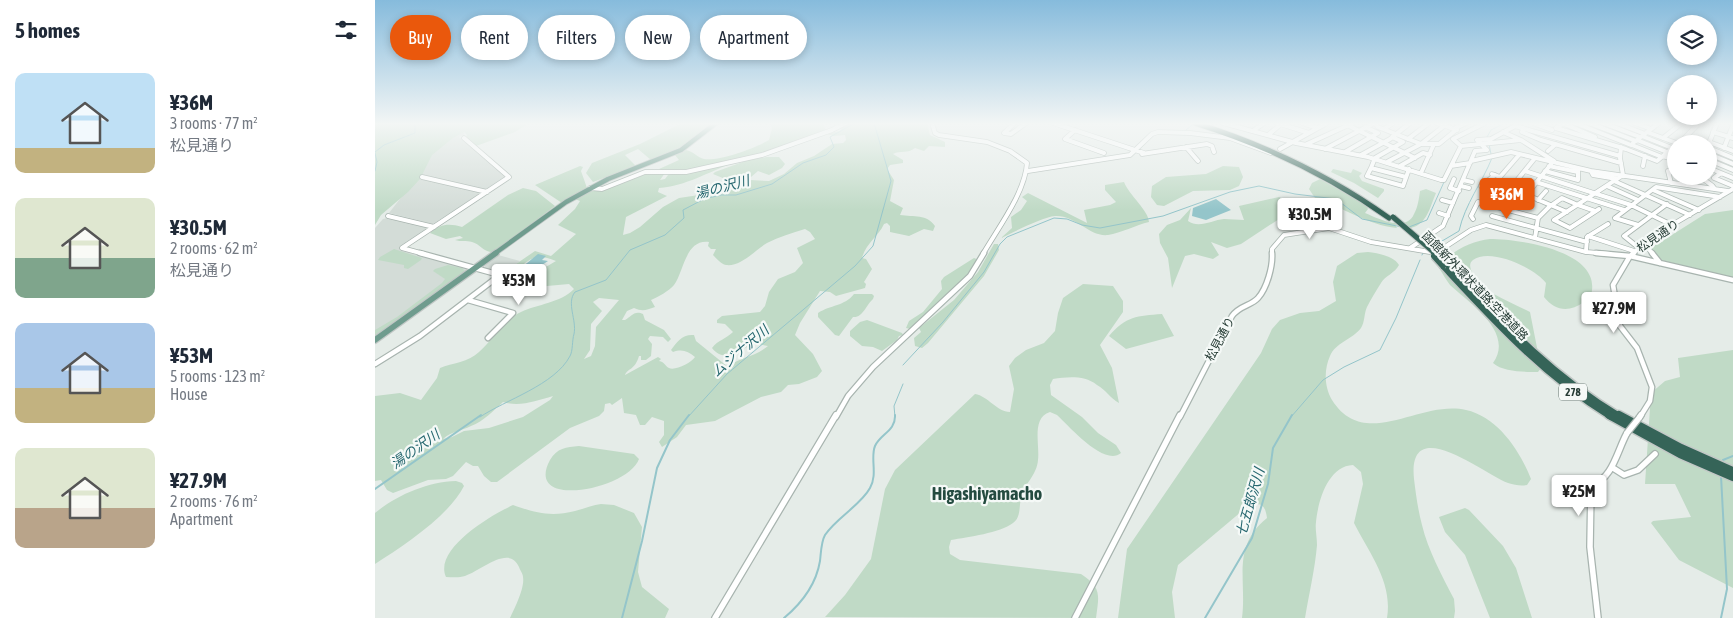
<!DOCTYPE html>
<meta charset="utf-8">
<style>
body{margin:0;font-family:"Asap Condensed","Noto Sans JP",sans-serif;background:#f6f6f7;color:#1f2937;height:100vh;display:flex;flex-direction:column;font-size:19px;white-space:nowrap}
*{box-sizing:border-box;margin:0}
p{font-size:16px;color:#747a83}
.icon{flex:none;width:28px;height:28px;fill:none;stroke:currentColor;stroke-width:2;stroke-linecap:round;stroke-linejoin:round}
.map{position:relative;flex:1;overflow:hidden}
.drawer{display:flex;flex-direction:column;background:#fff;width:375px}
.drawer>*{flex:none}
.banner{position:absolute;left:15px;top:15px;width:475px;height:45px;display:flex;gap:10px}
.fabs{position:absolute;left:1292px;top:15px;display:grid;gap:10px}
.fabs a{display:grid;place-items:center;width:50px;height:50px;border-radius:50%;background:#fff;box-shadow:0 2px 8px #0003;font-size:25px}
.price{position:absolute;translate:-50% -42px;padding:0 11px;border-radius:5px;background:#fff;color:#222;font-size:16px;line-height:32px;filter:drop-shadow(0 1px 2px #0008)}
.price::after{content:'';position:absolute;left:50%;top:30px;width:15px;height:11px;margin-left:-8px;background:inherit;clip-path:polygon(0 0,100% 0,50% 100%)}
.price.on{background:#ea580c;color:#fff}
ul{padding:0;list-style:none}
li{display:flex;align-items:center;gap:15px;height:125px;padding:0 15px}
li span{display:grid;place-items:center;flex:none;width:140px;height:100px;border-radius:10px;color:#555}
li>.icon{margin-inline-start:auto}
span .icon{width:60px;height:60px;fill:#fffc;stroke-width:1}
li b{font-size:21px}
h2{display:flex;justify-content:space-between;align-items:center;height:60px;padding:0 15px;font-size:21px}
.tag{padding:0 18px;border-radius:22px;background:#fff;box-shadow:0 2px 8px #0003;font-size:18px;line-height:45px}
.tag.on{background:#ea580c;color:#fff}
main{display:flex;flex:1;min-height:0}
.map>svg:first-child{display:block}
</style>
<main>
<section class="drawer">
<h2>5 homes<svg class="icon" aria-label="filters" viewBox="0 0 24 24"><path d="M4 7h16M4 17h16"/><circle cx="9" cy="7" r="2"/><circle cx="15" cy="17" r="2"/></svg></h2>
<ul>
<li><span style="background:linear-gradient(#bfe0f5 75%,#c2b280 0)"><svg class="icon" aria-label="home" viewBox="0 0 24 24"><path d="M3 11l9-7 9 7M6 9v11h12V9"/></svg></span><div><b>¥36M</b><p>3 rooms · 77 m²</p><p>松見通り</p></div></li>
<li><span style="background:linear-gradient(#dfe7d0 60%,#7fa58c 0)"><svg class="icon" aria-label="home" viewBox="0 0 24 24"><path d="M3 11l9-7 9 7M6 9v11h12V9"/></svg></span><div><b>¥30.5M</b><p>2 rooms · 62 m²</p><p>松見通り</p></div></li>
<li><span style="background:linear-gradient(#a9c7e8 65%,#c2b280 0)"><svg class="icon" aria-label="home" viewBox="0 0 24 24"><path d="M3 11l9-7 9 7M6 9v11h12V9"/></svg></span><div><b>¥53M</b><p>5 rooms · 123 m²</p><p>House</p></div></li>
<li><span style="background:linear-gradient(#dfe7d0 60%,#b9a48a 0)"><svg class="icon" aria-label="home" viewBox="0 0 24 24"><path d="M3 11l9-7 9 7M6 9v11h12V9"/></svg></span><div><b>¥27.9M</b><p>2 rooms · 76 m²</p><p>Apartment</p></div></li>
</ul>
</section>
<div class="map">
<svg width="1358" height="618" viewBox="0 0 1358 618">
<rect width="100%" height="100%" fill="#e5ece8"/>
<path fill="#d3dcd7" d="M87,131L90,134L84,137L130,175V178L110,190L44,174L47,160Z
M42,177L106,192V193L58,224L14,213Z
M16,217L55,227L24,250L93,269V271L0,336V228L8,219Z
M123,255L145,261L128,274L109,268L110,266Z"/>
<path fill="#c0dac6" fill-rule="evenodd" d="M0,123H151V125L140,132L101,146L91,137L92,135L89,132L78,138L57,155L45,179L33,192L6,215L0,225Z
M307,123L319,125L318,123H337L309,146L276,160L263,149L250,155L261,166L218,182L211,173L217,163L265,144Z
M388,123H447L451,130L378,157L370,156L326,167L358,163C333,172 311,186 284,188L283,192L292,196L251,217L248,235L255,233L265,227L288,207L304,198L324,195H344L358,189L364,183L375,180L394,181L409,174L422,163L439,156L457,144L468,143L471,140L470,135L459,136L451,134L465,131L467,127L475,123H552L555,135L570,142V147L554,146L549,151L540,148C533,154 525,150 518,154L528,160V163L515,165L512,169L519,180L515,201L528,208L525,215C539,217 552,214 560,226L558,231L549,229L534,236L515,232V226L512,223L509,224C503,237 491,243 487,258L491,259L497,269L489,282L491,284L490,288L461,296L455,292L445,291L425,323L420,335L438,354L447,371L442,377L424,384L413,385L406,392L386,397L340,421L311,425L302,437L287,447L284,442L289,435V421L277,417L270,425H265L261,415L249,413L247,398L237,405L235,403L230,404L229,411L224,416L195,428L122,482H116L109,476L103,466H98L91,462L78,476L71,479L53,480L18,493L12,490L6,480L0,481V396L25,393L46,400L62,378L65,368C77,363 94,362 104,352C118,340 128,320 146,312C163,304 185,303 199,289L194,284L150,288L148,283L149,276L164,271L181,261C151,248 153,271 128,273L160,251L176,256L201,234L183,225L200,209L205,201L200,199L213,191L233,189L271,174L290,173L285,180L290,179L293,175L296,174L284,169L304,160L300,155L311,150C318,151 323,158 329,159C346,161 380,148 394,140L397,128L396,125ZM430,229L435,232L440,239L422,248L428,263L420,272L403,279L394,292L390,306L385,312L347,316L342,320V323L350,324L358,332C351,339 343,340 337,348C350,364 362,350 377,345C381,343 388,345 393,346C378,358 366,356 353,367L321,341L319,335C307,334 302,342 296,350L298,352C307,349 313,351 320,357C316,363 300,371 294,368C290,366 290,362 284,361L286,359L283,357L250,375C253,368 260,370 264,356H266V360H271L276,356L277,344L273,339L275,336L288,337L293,342L296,339L289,330L270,320L268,314C259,310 256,317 250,320H247L252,311L259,308C268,312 271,310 280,307L276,300C283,297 294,291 299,285C309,272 310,239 334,242L333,246L336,249H341L338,255C341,258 346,264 351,265C366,267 380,250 392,243C404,237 417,233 430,229ZM224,298L244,300L221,327L220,346L216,356L209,359L215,350L216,324L227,311L218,302ZM178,396L175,400L148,417L114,428L89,431L77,437L68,439C77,431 86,431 96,426C109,421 118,411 128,402C145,407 161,401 178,396Z
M392,157H404L410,164L407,168L394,175L383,171L376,177H359L355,181L338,174L340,172L373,160Z
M205,166L208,167L206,171L212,188L187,203L160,185Z
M848,166L864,167L868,177L864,186L855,190L818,191L789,206L782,205L776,197L777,186L791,177L831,174Z
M958,169L976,173L978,169L987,173L984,176L987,181L1009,189V191L1003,198L979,183L956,172Z
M945,179L991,205L993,209L990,213C1002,218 1031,233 1039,214C1043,207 1044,198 1045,191L1051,189L1061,193C1055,207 1052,224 1036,228L1029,223L1020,225L1022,228C992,225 968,207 940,198L934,189L937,183Z
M749,182C754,195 774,211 774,222C761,225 746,233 733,235C714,237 701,215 680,216C668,217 639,232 626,238L637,228L636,217L646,210L652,201L647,197L653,193L712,223L709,210L735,205L741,202L730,190V185Z
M148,188L161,191L180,206L119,252C109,253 105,244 97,242C91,240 86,242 80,240L88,238L85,236L71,239L55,233C65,224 74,223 87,227L133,195Z
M904,197L909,199L911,207L910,215L866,244L852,248L836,242L844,255L838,259L819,254L810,256L797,288L793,258L785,243L784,234L792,225L805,220L816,208L813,221C824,229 837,220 849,219C855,219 863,220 869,220L864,206Z
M1358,210V278L1285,260L1273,245L1274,243L1281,245L1330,214Z
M1115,239C1143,239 1222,250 1217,290C1217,295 1213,299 1209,302C1194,313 1180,311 1169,297L1171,283C1160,268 1115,247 1098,260C1087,268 1111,288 1117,293C1129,300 1143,306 1155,312L1166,368L1163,372C1149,372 1128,372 1118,363C1140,332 1094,303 1075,285C1071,280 1068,274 1064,268C1075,251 1096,241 1115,239Z
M619,244H623L624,250L609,276L553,343L547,348L540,346L539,338L546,332L544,328L579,300L603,272Z
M19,249L47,258L46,260L33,269L29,268V265L3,260L5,257Z
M993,252C1002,253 1019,256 1024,265C1020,273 1010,276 1006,283C1001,291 996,299 992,307C989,313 990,322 986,328C978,339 960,343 955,356C949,369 949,387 957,400C990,452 1045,399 1091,410C1123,417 1145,451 1156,479L1152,485C1145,486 1140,485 1133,483C1110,475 1032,411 1039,479C1041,495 1043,510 1047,525C1053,550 1067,576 1079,599L1080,611L1079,618H1012C1018,582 994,553 979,523L988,484L986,472L978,465C953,466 943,501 941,522C940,529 942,537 942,545C940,569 934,594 930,618H867C872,579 856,547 892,518C890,504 886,502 873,506L803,565L797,592L800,618H743L752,549L886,353L897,329L905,320L925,313L944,311L961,301L958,282L962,266L982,253Z
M599,258L604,260L585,285L540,325L535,329L531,328L534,321L548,312L567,289L566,281L569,277Z
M73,265L87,268L90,271L42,308L0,335V330L22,317L67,283L70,279L58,271L60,269Z
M708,284L738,286L748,301V312L725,345L737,368L744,403C735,398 731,390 722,385C709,375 693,377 678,379L675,385L676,395L707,417L723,433L741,445L746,453C729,467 694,426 682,415L675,412C656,418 665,445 663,460C662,475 649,484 646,498C644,506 646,518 638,523C625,533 593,537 576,540L574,547L575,554L585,560L706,574C727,588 724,595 721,618L450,617L470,595L496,559L510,489L520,470L600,394C613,396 622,412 635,412L639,389L634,366L640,358L651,350L669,343L680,331L683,313L688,298Z
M479,294H497L499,296L498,299C491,305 488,318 478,317L464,336L460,335L443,317V313C455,305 470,306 479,294Z
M787,314L799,336L751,349L734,336C751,316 762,316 787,314Z
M492,320L527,333L528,335L524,336L522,340L507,351L498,347L487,346L475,336V331L485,322Z
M1358,350V588L1304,560L1276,523L1278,521L1316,517L1300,484H1270L1276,393L1290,381L1305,377L1303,358Z
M204,446L259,454L264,459C253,490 148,510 175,460C182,448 191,447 204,446Z
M81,481L87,483L89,486C74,516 28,546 0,564V513C22,495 52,482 81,481Z
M226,504L239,505L259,513L267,527L263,572L267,587L294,609L290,618H135C139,609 150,588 148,577C148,574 145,570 144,567C134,544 106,571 90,576C84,578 77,577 71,577C58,549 118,514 138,505C161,513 176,517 200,511C209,509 217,505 226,504Z
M1090,508L1094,510L1128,546L1141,568L1157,618H1115L1090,555L1070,532L1064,517Z"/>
<path fill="#94c5ca" d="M841,199L856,210L831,220L817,216L818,208Z
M163,254L171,256L167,260L173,261L158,271L141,274V272Z"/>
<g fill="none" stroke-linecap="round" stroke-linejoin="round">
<path stroke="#94c5ca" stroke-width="1" d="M810,131L818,124
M1112,137L1116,130L1130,123
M1114,144L1116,154
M0,152L9,145L40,133V123
M0,153L2,162L0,171
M1034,227L1052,220L1069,182
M1062,244L1084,231C1090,204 1107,183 1117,158
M1047,255L1048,253
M528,365L568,322L609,272L625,244L632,237L679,218L692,219L707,225L725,228L788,216L855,192L884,186L920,194L961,199L987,219L1027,227
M105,417C130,400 180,385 195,356C198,351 197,340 199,334C202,320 191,303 200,292L231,280L255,250L290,235L309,218L308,210L329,199L346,195H361L397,184L428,163L451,155L459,147L455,137L480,123
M313,417L352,374L480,266L498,246L516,181L499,123
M520,417L519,406L528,384
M916,417L948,380L969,367L1005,350L1021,318L1045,260"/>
<path stroke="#94c5ca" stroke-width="2" d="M1348,460L1358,456
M1346,476L1352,589L1346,618
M0,489L106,415
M247,618L267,541L282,468L295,440L314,415
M409,618C427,603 441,585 445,561C446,553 446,542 450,535C461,518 486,505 495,488C503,474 495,458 500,446C505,434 521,431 520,415
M830,618L877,538L893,484L898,448L917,415"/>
<defs>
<path id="minor-far2" d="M557,123L560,133L564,135L612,142L635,151L652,163C650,193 623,228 608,254
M640,123L629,133L636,134L651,123
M678,123L769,153
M848,123L921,143L993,157L1066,180H1069L1086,146L1146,140
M902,123L934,133
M927,123L943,128
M968,123L1040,158
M1000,123L1003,127L1046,144H1064L1081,130
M1062,123L1082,130
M1158,123L1177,130
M1187,123L1220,137
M1188,123L1181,128L1251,149L1282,161L1301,145
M1200,123L1256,145
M1214,123L1261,141
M1228,123L1265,137
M1242,123L1270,134
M1260,123L1276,129
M1140,126L1245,156
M1148,128L1147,132L1166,140L1246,163
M1009,129L1018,123
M1079,129L1091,123
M700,130L690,139L729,153
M878,131L889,123
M1128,132L1146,140L1179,161
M1272,132L1304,144
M1338,132L1358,138
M893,135L906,124
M1267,136L1297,148
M1017,137L1028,142L1000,158L996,168L1031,177
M1288,138L1307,123
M1033,139L1054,123
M1262,140L1292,152
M1334,142L1358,151
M1258,143L1284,123
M1334,143L1342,123
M932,144L978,123
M1304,144L1324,123
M1257,145L1287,157
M1086,146L1078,139L1110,123
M811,147L823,161
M1334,148L1358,158
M1349,148L1358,125
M905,149L952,123
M950,149L999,123
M1173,151L1181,144
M970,152L1003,133L990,127
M1292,152L1301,155
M767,154L832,144L837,146L839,152
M1334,154L1358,164
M986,155L1015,139L1035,123
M1288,156L1301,160
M1334,160L1358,170
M1096,161L1136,152L1216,171L1353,191
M1012,162L1046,144L1069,126
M1025,166L1048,153L1055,155
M1076,166L1095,163
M1174,166L1203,172
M1268,166L1270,156
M996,168L992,176L1028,186L1034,169
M1334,168L1346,173
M653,171L755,155L777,134L783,132L815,133L855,138L896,153
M1150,171L1256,205L1297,225
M1170,171L1203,180V169
M1216,171L1218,175L1242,179
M1046,173L1059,144
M1117,174L1125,177L1144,155
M1311,176L1316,185
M1326,176C1330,183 1336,182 1340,189
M47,177L112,192
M1358,178L1346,173L1339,178L1358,186
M1079,179L1075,188L1084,191
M1088,180L1097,182
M1239,181L1315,215
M1161,182L1249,210
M1296,183L1293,171L1301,172
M1139,184L1160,158
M1086,186L1094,188
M1106,186L1120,175
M1232,186L1263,200
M215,188L227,189L270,172H311L387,155L457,130L471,123
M1278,190L1324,210
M1114,193L1144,204L1177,163
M1152,195L1192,212
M1149,198L1128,190L1135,182L1155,191
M1067,200L1078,203
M1163,200L1171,191
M1177,205L1187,198L1203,205
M1203,205L1220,211
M1224,209L1195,228L1179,220L1248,175L1245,158L1246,147
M1064,213L1073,216
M13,216L59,227
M1117,216L1212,242
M1240,218L1281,187L1345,197
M1240,218L1263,225
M1098,219L1096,216L1103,202L1163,218
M1213,236L1259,251
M1160,238L1163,218L1176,205
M1049,239L1066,248
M1269,244L1278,254
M1035,248L1068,226L1100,151L1112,150L1102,140L1116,139L1140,126L1141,123
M1264,248L1249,236L1292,204
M1211,252L1212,237L1233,224
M49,254L27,248L134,177L89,138
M897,254V249L909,235L954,228L996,242L1055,252L1070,247L1096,230L1111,225L1211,252L1235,254
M1257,254L1285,232L1358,189"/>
<path id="minor-far1" d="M1221,253L1255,256L1259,253
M1277,253L1285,263
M93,300L138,313L113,338
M0,364L45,336L125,275L45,253
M461,417L473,396L498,367L595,276L609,253
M805,417L857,316C865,305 876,306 883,298C892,288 898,266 897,253
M1265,417L1275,401L1277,387L1262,348L1245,326L1238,285L1255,256L1358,280"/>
<path id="minor" d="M1264,418L1266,415
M1238,468L1249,475L1263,470L1280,454
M340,618L461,415
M700,618L805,415
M1223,618L1215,547L1216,488L1217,485C1238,478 1242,451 1252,433"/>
<path id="major-far1" d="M119,254L191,202L233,179L306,150L341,123"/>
<path id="major" d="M0,340L121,253"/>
<path id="highway-far2" d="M820,123C890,145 954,175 1014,218"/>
<path id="highway-far1" d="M1073,265C1129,324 1176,375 1246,417
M1068,266C1122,324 1168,375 1236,417"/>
<path id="highway" d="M1234,415L1305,454L1358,477
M1244,415L1306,448L1358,471"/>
</defs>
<use href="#minor-far2" stroke="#a8b4af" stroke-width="5.5"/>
<use href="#minor-far1" stroke="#a8b4af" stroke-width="7"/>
<use href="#minor" stroke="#a8b4af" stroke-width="8"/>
<use href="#major-far1" stroke="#c2c8c6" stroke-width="6"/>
<use href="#major" stroke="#c2c8c6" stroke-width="8"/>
<use href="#highway-far2" stroke="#c2c8c6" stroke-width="7"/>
<use href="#highway-far1" stroke="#c2c8c6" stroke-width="9"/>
<use href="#highway" stroke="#c2c8c6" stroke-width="11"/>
<use href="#minor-far2" stroke="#fff" stroke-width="4"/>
<use href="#minor-far1" stroke="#fff" stroke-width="4.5"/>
<use href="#minor" stroke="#fff" stroke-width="5.5"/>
<use href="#major-far1" stroke="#6f9c8e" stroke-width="4.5"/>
<use href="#major" stroke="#6f9c8e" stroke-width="5.5"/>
<use href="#highway-far2" stroke="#356458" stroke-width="5"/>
<use href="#highway-far1" stroke="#356458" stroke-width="6"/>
<use href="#highway" stroke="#356458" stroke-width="8"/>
<defs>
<path id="minor-bridge" d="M1252,433L1264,418"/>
<path id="highway-bridge-far1" d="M1018,217L1061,254"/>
<path id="highway-bridge" d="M1059,253L1073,265
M1059,256L1068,266"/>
</defs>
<use href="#minor-bridge" stroke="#a8b4af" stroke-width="8" stroke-linecap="butt"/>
<use href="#highway-bridge-far1" stroke="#c2c8c6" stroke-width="7" stroke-linecap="butt"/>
<use href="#highway-bridge" stroke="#c2c8c6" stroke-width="9" stroke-linecap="butt"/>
<use href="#minor-bridge" stroke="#fff" stroke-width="5.5"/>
<use href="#highway-bridge-far1" stroke="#356458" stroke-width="5"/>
<use href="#highway-bridge" stroke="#356458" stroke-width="6"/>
</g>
<linearGradient id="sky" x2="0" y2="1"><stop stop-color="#86bbdc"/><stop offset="0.59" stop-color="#f3f6f5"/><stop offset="1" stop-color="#f3f6f5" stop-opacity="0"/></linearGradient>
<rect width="1358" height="210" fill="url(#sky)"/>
<g text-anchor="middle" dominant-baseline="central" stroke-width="4.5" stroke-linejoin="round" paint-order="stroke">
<rect fill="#f5f9f7" stroke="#64756f" stroke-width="1" x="1184" y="383.5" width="28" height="17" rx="4"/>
<g font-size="11" font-weight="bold" fill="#263c35">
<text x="1198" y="392">278</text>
</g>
<g font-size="12" fill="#263c35" stroke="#f5f9f7">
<text transform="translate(1283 236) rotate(-34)">松見通り</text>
<text transform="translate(1100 286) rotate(46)">函館新外環状道路;空港道路</text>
<text transform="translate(845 339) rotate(-62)">松見通り</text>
</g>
<g font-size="14" font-style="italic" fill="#276870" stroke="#f5f9f7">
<text transform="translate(347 187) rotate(-15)">湯の沢川</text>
<text transform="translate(365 351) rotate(-41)">ムジナ沢川</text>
<text transform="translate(40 449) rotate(-35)">湯の沢川</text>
<text transform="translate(875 502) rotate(-74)">七五郎沢川</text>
</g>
<g font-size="18" font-weight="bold" fill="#244b40" stroke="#f5f9f7">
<text x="612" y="493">Higashiyamacho</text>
</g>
</g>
</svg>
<div class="fabs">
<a><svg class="icon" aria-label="layers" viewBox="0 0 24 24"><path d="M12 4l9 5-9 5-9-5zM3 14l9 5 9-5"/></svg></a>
<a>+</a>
<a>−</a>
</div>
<b class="price on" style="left:1132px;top:220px">¥36M</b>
<b class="price" style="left:935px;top:240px">¥30.5M</b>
<b class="price" style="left:144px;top:306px">¥53M</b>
<b class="price" style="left:1239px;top:334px">¥27.9M</b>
<b class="price" style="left:1204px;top:517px">¥25M</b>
<div class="banner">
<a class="tag on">Buy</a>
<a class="tag">Rent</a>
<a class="tag">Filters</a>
<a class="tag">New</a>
<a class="tag">Apartment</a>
</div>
</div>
</main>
